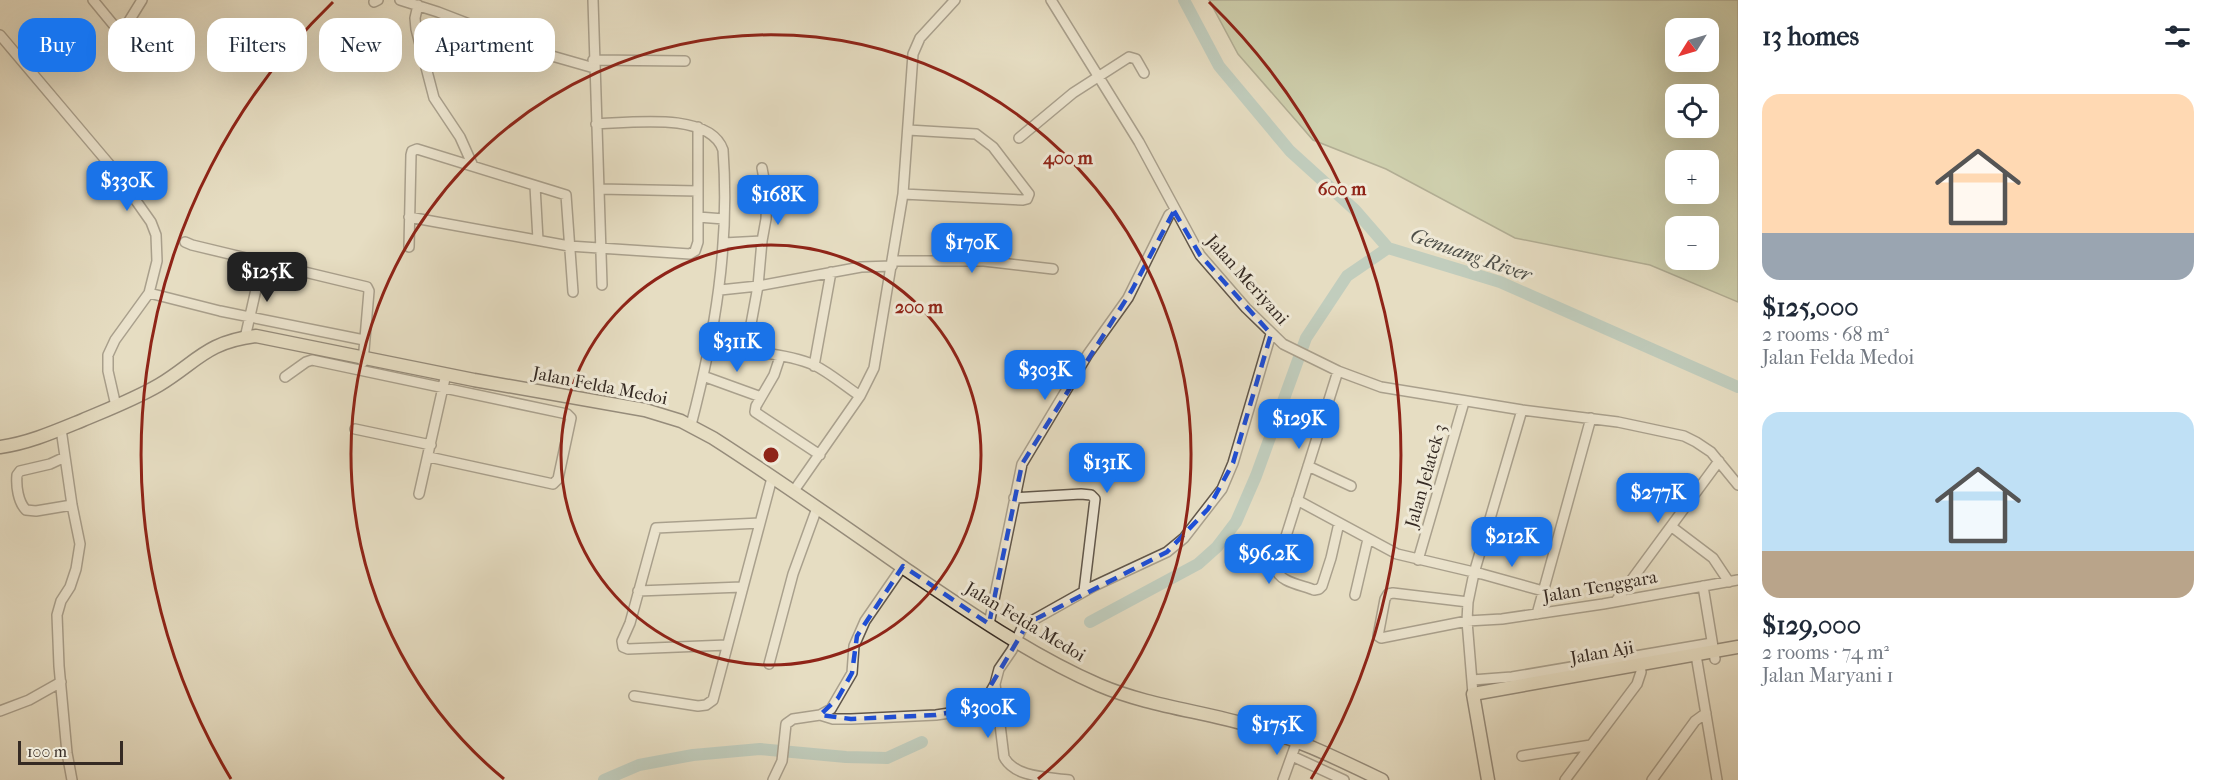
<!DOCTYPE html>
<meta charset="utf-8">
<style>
body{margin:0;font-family:"IM FELL French Canon",serif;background:#f2f2f3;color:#1f2937;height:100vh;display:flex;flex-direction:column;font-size:22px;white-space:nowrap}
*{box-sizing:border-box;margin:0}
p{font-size:20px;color:#747a83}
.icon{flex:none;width:33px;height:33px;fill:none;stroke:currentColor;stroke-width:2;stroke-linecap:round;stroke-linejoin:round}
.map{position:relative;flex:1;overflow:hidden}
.panel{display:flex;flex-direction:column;background:#fff;width:480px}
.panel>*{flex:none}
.top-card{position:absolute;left:18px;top:18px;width:570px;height:54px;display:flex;gap:12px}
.needle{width:39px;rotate:233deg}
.tools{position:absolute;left:1665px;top:18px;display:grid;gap:12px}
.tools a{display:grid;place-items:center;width:54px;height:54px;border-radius:12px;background:#fff;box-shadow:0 6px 24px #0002;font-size:30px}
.scale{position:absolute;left:18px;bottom:15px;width:105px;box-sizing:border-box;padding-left:6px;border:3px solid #352a23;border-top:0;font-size:16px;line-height:21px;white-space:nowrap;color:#352a23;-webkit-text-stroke:4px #efe9d7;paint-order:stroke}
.price{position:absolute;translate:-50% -51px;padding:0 14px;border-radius:12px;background:#1a73e8;color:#fff;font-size:20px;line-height:39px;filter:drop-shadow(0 2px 3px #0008)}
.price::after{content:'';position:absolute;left:50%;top:36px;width:18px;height:14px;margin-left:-9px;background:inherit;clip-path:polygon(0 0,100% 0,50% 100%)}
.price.on{background:#222;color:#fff}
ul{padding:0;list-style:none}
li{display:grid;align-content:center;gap:12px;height:318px;padding:0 24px}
li span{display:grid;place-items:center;height:186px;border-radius:18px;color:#555}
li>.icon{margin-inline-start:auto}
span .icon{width:108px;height:108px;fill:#fffc;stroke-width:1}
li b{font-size:26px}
h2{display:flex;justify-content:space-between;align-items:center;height:72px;padding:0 24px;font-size:26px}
.tag{padding:0 21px;border-radius:18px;background:#fff;box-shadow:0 6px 24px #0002;font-size:21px;line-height:54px}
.tag.on{background:#1a73e8;color:#fff}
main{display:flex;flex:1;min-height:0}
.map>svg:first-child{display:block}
</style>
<main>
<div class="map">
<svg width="1738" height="780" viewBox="0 0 1738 780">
<rect width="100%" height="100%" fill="#e6ddc2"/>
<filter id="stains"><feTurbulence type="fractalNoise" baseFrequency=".00333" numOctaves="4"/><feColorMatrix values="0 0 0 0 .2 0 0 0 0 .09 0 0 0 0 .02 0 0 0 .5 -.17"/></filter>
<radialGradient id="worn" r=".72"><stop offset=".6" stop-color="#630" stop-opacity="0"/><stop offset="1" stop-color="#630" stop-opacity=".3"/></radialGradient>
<path fill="#b3c194" stroke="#74765c" stroke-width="1.5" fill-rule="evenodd" d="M1209,0H1738V302L1650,265L1515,238L1386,169L1313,140L1238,54ZM1676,28H1708V62H1676ZM1676,94H1708V128H1676ZM1676,160H1708V194H1676ZM1676,226H1708V260H1676Z"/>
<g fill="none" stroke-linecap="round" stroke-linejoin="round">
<path stroke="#96bbb7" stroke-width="12" d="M1184,0L1219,66L1290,151L1355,210L1388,248L1500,282L1738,387
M1090,622L1198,564L1217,547L1236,522L1256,476L1306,338L1347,276L1388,248
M604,780L639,765L693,755L760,749L846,757L887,758L922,742"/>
<defs>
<path id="minor" d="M93,0L144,62
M400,0L438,12L552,56L594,68
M593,0L602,285
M1051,0L1139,142L1200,255L1246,308L1283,344L1338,371L1381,387L1522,410L1618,422L1684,436L1696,442L1711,452L1738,485
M374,2L378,0
M418,5L415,18L416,29L434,98L460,137L473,166
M121,34L142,0
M0,35L115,171L151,222L156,235L157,261L149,293L115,340L108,355V371L116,406
M593,60L685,61
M596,124C628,123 710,111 723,150C730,246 715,333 691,425
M1019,138L1073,93L1129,57L1136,59L1144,73
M535,186L538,240
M599,189L698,191
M903,194L1023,200L1027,199L1029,194L993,147L976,134L908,130
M409,217L569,246L690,254L695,251L698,242V127
M698,217L724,219
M185,242L192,245L367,287L369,291L363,362
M724,243L762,241
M409,247L411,155L412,151L417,149L566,195L573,292
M892,261H984L1053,269
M720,290L758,286L861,267L892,266
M149,293L220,311L364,340
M245,338L262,263
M709,348C740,350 786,353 814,365C830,373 845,386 860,396
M746,351L758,286L762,241L766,219L767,195L762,168
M780,357L774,375L756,406L755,412L820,455
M814,366L831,272
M1338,371L1276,568C1278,582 1302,585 1314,590L1319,589L1322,586L1331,558L1339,523
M703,376L761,397
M285,377L306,362L312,360L567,414L571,418L558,479L553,484L429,457
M61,429L72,505L80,544L76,569L70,587L61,601L57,615L59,666L67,753L72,780
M355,429L431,445
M65,457L50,464L20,471L17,475C16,486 18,502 26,510L36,511L72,505
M1308,466L1351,486
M793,492L860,396L874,368L903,194L913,54L920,38L955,0
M419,494L446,374
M1014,498L1081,494L1091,495L1095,499L1084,591
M1297,500L1397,554L1482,574L1543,591
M1672,527L1713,558L1729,582
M1418,560L1464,402
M1703,586L1715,659
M638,591L742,587
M1355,595L1368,539
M1616,601L1719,461
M1468,602L1393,593L1388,594L1385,599L1378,636L1381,638L1467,621L1502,619L1603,604L1738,580
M1537,614L1591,418
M989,624L1022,464L1088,354L1128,298L1169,215L1174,211
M727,645L628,649L623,647L622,641L630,623L656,528L760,523
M1696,655L1717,780
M769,664L793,574L817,508
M1472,680L1512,677L1712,643
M1473,694L1467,621L1468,602L1474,573L1522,410
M634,696L698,706L706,705L713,700L772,478
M0,711L29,700L61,682
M820,715L833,719H851L936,715L970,710L986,700L995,684
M1292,756L1344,780
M1522,756L1591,745
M773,780L782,761L786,724L793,719L820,715L831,709L852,673L854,646L865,621L903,566
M1069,780C1048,777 1015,778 1004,757L995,684L999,669L1012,650L1021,630L1028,623L1094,586L1167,552L1184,538L1222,489L1233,463L1271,334
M1283,780L1297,741
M1565,780L1637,684L1641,672L1640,665
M1652,780L1695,721L1706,713"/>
<path id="major" d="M0,447C29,443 56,431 83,420C109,409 135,399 159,385C197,362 206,342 256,336L474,380L645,410L681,421L713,438C777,479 841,524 904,568C966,610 1030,655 1099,685C1148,706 1201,711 1252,726C1298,739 1340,760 1382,780
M1488,780L1473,694L1738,647"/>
</defs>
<use href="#minor" stroke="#61574b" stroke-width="12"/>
<use href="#major" stroke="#352a23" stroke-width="15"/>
<use href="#minor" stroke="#efe9d7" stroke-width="9"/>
<use href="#major" stroke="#e6ddc2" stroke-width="12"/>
</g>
<path d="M0 0H1738V780H0ZM1174,211L1200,255L1271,334L1233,463L1208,509L1167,552L1028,623L978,707L936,715L851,719L820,715L838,698L852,673L857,636L903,566L989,624L1022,464L1132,290Z" fill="#e6ddc2" fill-opacity=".55" fill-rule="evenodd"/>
<path fill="none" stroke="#1d4ed8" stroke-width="4.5" stroke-dasharray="12 8" stroke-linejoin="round" d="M1174,211L1200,255L1271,334L1233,463L1208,509L1167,552L1028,623L978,707L936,715L851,719L820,715L838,698L852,673L857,636L903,566L989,624L1022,464L1132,290Z"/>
<g fill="none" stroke="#8f2418" stroke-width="3">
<circle cx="771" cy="455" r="210"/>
<path d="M504 779A420 420 0 1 1 1038 779"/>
<path d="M231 779A630 630 0 0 1 333 2M1209 2A630 630 0 0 1 1311 779"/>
</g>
<g text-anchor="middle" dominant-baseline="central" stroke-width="6" stroke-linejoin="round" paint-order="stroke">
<g font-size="18" fill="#352a23" stroke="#efe9d7">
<text transform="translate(1247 280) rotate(48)">Jalan Meriyani</text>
<text transform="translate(600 386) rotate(11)">Jalan Felda Medoi</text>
<text transform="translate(1426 476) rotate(-74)">Jalan Jelatek 3</text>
<text transform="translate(1600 587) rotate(-10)">Jalan Tenggara</text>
<text transform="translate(1025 622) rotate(31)">Jalan Felda Medoi</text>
<text transform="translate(1602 653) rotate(-10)">Jalan Aji</text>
</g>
<g font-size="20" font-style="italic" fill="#4d4e48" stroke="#efe9d7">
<text transform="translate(1471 255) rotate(19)">Genuang River</text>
</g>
</g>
<circle cx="771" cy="455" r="9" fill="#8f2418" stroke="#efe9d7" stroke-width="3"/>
<g font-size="18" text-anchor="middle" font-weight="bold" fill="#8f2418" stroke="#efe9d7" stroke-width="6" stroke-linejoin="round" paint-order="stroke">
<text x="1068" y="164">400 m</text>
<text x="1342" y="195">600 m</text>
<text x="919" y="313">200 m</text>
</g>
<rect width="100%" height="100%" filter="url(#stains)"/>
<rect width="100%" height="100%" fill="url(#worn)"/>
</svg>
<div class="tools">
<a><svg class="needle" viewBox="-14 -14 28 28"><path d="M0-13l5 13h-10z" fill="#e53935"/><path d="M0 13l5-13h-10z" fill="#747a83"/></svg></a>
<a><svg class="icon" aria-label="locate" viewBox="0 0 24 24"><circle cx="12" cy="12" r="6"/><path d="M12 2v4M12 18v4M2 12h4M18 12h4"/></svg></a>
<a>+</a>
<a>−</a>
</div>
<div class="scale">100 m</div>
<b class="price" style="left:127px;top:212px">$330K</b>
<b class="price" style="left:778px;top:226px">$168K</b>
<b class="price" style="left:972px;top:274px">$170K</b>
<b class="price on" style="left:267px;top:303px">$125K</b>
<b class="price" style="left:737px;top:373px">$311K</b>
<b class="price" style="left:1045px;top:401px">$303K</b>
<b class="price" style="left:1299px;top:450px">$129K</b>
<b class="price" style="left:1107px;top:494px">$131K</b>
<b class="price" style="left:1658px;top:524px">$277K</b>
<b class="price" style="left:1512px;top:568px">$212K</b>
<b class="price" style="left:1269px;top:585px">$96.2K</b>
<b class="price" style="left:988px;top:739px">$300K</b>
<b class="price" style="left:1277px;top:756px">$175K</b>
<div class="top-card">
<a class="tag on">Buy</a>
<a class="tag">Rent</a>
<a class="tag">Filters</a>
<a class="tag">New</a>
<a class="tag">Apartment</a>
</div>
</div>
<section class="panel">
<h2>13 homes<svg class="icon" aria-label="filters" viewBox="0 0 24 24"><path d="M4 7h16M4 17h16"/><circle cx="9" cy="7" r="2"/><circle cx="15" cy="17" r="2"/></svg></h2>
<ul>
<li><span style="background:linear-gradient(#ffd9b3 75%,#9aa5b1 0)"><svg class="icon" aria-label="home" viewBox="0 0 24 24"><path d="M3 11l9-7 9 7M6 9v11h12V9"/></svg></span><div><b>$125,000</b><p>2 rooms · 68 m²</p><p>Jalan Felda Medoi</p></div></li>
<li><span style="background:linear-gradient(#bfe0f5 75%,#b9a48a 0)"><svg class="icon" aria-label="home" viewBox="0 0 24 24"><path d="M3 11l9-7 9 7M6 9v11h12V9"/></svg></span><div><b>$129,000</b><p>2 rooms · 74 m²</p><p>Jalan Maryani 1</p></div></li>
</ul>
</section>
</main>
